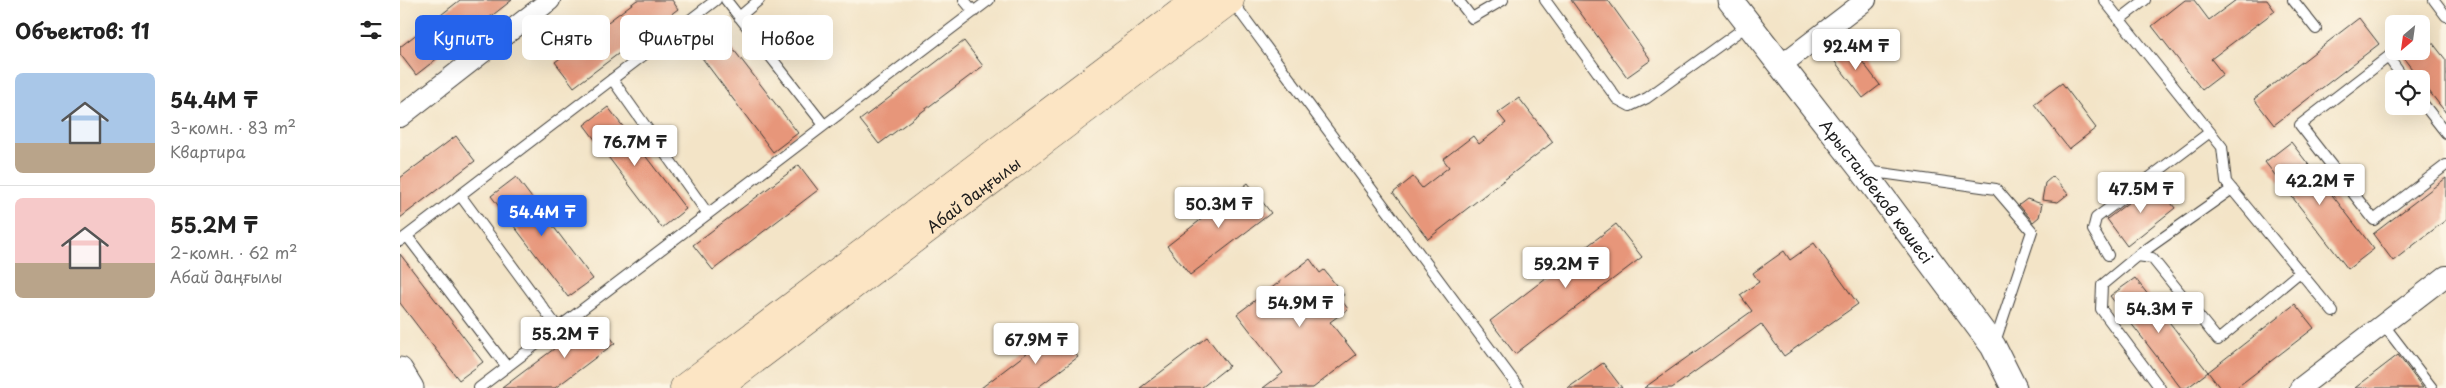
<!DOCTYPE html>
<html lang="ru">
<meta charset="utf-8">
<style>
body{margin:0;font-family:"Playpen Sans",sans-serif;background:#f6f6f6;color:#222;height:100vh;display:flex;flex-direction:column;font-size:19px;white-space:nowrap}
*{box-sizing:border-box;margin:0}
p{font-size:16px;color:#767676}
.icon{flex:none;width:28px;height:28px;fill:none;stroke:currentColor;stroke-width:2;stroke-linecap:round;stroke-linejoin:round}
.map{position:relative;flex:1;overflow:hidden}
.side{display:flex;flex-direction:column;background:#fff;width:400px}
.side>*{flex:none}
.top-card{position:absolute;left:15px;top:15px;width:475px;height:45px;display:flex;gap:10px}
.needle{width:32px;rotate:209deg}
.buttons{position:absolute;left:1985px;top:15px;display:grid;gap:10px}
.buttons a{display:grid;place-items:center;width:45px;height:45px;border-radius:8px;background:#fff;box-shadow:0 5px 20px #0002;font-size:25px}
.price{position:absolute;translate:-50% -42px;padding:0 11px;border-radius:5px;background:#fff;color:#222;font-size:16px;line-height:32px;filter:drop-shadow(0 1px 2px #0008)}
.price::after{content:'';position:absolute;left:50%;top:30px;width:15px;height:11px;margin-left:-8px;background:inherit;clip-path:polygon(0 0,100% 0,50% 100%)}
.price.selected{background:#2563eb;color:#fff}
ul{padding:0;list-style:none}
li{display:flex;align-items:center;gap:15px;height:125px;padding:0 15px}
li+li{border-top:1px solid #e0e0e0}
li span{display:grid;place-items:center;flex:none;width:140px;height:100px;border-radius:8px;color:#555}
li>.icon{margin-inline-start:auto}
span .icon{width:60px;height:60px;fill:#fffc;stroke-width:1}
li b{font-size:21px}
h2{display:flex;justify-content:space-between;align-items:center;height:60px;padding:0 15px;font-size:21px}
.chip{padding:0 18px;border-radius:8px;background:#fff;box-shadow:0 5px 20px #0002;font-size:18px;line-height:45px}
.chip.selected{background:#2563eb;color:#fff}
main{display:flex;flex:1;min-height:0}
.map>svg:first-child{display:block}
</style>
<main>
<section class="side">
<h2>Объектов: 11<svg class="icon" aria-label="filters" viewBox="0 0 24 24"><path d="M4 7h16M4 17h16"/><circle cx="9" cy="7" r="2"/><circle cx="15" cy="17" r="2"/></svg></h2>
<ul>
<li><span style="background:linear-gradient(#a9c7e8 70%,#b9a48a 0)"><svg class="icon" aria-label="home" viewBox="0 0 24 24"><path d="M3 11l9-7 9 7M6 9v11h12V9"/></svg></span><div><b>54.4M ₸</b><p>3-комн. · 83 m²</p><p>Квартира</p></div></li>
<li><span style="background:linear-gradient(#f6c9c9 65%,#b9a48a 0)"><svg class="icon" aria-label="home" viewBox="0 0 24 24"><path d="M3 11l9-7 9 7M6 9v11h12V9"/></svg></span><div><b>55.2M ₸</b><p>2-комн. · 62 m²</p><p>Абай даңғылы</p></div></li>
</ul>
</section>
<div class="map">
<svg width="2046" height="388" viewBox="0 0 2046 388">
<rect width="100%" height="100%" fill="#fcf5e5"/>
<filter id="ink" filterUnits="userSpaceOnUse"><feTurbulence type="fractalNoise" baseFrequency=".02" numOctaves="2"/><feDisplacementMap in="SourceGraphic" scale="10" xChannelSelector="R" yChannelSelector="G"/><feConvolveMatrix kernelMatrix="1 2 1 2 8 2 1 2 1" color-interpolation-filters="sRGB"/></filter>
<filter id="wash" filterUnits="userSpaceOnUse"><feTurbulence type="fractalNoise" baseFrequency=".0096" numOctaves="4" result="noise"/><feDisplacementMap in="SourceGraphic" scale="20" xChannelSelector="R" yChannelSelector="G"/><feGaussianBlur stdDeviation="1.12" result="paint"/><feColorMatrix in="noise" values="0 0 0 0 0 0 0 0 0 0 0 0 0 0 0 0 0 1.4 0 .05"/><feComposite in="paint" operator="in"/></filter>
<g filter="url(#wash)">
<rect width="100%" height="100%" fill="#f3e4c7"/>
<g id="blocks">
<path fill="#e7967a" d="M60,0H112L16,75L0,54V47Z
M237,0H272L278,9L174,87L155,62Z
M1171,0H1208L1251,60L1227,77Z
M1785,0H1794L1809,20L1836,0H1867L1875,11L1811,59L1823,74L1802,90L1752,26Z
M1959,18L1979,44L1874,125L1854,99Z
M2021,28L2046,60V113L1998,51H2021Z
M320,32L398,133L373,152L296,50Z
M564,41L583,66L479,144L460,120Z
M1449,44L1480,85L1463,98L1432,58Z
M1662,83L1696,128L1669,149L1634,104Z
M1119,98L1153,142L1028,239L993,193L1013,177L1022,188L1049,167L1043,159L1073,136L1079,144L1106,123L1098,113Z
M208,107L286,209L262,228L184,125Z
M56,136L75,161L0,218V178Z
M1891,142L1974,249L1948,269L1865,162Z
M399,165L418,190L313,270L293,245Z
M1653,176L1668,194L1658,202L1642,200L1645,183Z
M116,177L193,279L168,297L91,196Z
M2046,178V220L1993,261L1973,234Z
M1755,182L1775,208L1727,246L1707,219Z
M848,183L871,213L790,275L767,246Z
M1627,199L1642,204L1639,217L1633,222L1619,205Z
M1216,224L1242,257L1115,354L1090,321Z
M1414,243L1458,304L1384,356L1361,324L1272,388H1244L1352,311L1340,295L1359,282L1353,273L1384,251L1390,260Z
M0,254L83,362L59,380L0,303Z
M910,259L920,273L924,270L944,295L940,298L948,309L930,322L956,355L913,388H863L883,373L837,314Z
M1735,278L1808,372L1787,388H1781L1710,296Z
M1895,304L1914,328L1836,388H1820L1808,372Z
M195,318L215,343L155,388H102Z
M657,330L678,357L637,388H581Z
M807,337L829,366L801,388H740Z
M1998,355L2023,388H1955Z
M1203,363L1222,388H1168Z"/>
</g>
</g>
<g filter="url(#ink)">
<use href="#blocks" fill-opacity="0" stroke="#3c3a36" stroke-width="1"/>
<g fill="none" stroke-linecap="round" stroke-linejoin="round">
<defs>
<path id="service" d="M326,0L424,125
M564,0L574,12
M1058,0L1072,18L1103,0
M1145,0L1217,99L1230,106L1247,98L1348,25
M1704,0L1822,147L1826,182L1933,312
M1893,0L1916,29
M2034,0L2046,16
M832,1L1119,388
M339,17L359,0
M1719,20L1745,0
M212,79L308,214
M2004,79L1988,57L1900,125L1974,220L2046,165
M2021,101L2046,133
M1467,171L1596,189L1632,231L1594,345
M60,195L158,328
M7,236L107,367
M0,241L316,0
M1708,255L1693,230L1696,218L1810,132
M1737,256L1832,189
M1983,324L2032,388
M79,388L589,0
M1760,388L1701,309L1702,285L1737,256L1752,258L1818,340L1900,272"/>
<path id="minor" d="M1380,66L1466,0
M0,117L150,0
M1900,388L2046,276"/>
<g id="tertiary">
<path id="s1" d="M1330,0L1463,171L1593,346L1614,388"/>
<path d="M0,370L11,388"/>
</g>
<g id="secondary">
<path d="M284,388L797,0"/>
<path id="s2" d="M317,388L830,0"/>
</g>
</defs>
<use href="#service" stroke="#3c3a36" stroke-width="12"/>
<use href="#minor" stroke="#3c3a36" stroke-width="22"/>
<use href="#tertiary" stroke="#3c3a36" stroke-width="27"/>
<use href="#secondary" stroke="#3c3a36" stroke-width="29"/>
<use href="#service" stroke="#fff" stroke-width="10"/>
<use href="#minor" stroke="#fff" stroke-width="20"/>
<use href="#tertiary" stroke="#fff" stroke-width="25"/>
<use href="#secondary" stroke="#fce5c4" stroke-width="28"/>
</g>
</g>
<g text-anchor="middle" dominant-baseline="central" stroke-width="5" stroke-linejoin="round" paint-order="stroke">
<g font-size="16" fill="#1c1c1c" stroke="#fcf5e5">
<text stroke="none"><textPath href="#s1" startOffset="241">Арыстанбеков көшесі</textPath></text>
<text stroke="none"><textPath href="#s2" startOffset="321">Абай даңғылы</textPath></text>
</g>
</g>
</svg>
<div class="buttons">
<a><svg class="needle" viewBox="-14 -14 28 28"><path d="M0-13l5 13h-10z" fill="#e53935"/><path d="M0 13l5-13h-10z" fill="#767676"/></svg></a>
<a><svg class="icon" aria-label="locate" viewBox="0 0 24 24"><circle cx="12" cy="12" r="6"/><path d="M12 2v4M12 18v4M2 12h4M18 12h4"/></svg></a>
</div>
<b class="price" style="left:1456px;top:71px">92.4M ₸</b>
<b class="price" style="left:235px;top:167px">76.7M ₸</b>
<b class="price" style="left:1920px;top:206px">42.2M ₸</b>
<b class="price" style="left:1741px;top:214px">47.5M ₸</b>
<b class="price" style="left:819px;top:229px">50.3M ₸</b>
<b class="price selected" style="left:142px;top:237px">54.4M ₸</b>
<b class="price" style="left:1166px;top:289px">59.2M ₸</b>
<b class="price" style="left:900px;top:328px">54.9M ₸</b>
<b class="price" style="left:1759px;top:334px">54.3M ₸</b>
<b class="price" style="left:165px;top:359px">55.2M ₸</b>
<b class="price" style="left:636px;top:365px">67.9M ₸</b>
<div class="top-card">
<a class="chip selected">Купить</a>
<a class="chip">Снять</a>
<a class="chip">Фильтры</a>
<a class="chip">Новое</a>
</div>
</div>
</main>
